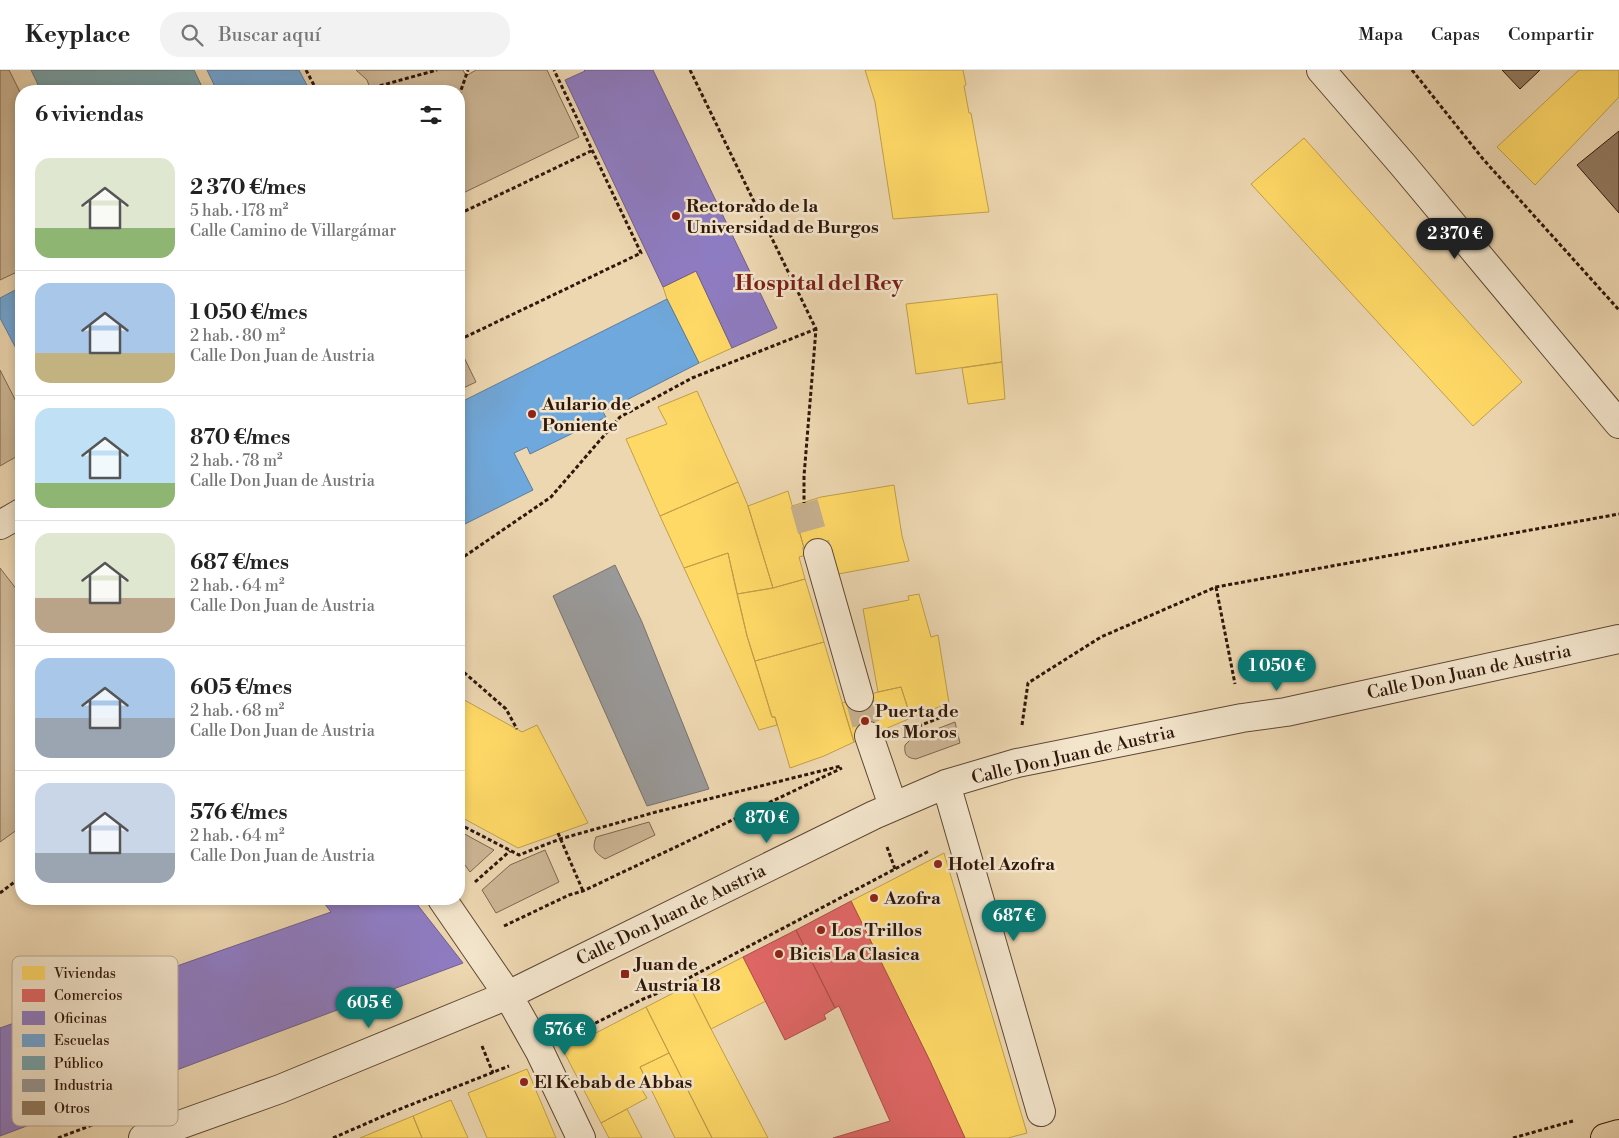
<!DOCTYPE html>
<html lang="es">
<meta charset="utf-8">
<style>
body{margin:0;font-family:"Libre Bodoni",serif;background:#f2f2f2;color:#222;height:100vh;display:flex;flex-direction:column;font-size:19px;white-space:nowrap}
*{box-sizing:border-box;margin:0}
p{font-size:16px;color:#767676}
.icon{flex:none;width:28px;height:28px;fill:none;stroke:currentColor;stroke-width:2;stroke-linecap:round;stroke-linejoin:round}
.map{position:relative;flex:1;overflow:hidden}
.side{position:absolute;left:15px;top:15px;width:450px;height:820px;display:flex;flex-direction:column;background:#fff;border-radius:20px;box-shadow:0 2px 8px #0003}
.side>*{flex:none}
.price{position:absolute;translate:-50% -42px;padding:0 11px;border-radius:18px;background:#0f766e;color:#fff;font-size:16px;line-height:32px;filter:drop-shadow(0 1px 2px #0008)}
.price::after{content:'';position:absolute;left:50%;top:30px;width:15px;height:11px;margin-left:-8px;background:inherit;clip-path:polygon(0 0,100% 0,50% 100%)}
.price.active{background:#222;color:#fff}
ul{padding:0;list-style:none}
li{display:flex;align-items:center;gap:15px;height:125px;padding:0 20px}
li+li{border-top:1px solid #e0e0e0}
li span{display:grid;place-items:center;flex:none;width:140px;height:100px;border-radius:15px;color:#555}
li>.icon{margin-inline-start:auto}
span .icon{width:60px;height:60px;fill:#fffc;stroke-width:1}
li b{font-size:21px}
h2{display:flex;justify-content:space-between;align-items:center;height:60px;padding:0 20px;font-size:21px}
header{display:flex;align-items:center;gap:30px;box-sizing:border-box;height:70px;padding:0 25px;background:#fff;border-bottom:1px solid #e0e0e0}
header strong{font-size:24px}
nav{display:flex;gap:28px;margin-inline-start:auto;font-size:18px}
.search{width:350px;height:45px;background:#f2f2f2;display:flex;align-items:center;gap:12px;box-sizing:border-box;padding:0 18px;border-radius:20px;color:#767676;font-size:19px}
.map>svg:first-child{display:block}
</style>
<header>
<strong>Keyplace</strong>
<div class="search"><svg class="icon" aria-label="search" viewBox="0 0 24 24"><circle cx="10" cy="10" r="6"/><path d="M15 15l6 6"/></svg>Buscar aquí</div>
<nav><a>Mapa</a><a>Capas</a><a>Compartir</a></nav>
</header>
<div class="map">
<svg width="1619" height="1068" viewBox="0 0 1619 1068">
<rect width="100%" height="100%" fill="#edd7b1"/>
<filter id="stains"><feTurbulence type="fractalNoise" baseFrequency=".004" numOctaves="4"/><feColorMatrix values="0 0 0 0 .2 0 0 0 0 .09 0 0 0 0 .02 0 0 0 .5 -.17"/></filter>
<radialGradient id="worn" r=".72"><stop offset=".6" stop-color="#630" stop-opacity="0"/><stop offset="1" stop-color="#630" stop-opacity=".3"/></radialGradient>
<path fill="#cdb695" stroke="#7e6650" d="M0,0H9L21,24V200L0,210Z
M356,0H463L466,6L476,0H547L579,67L459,125V21H371L367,10Z
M459,277L476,312L459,320Z
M0,300L21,341V384L0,396Z
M0,498L21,525V757L0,772Z
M955,652L960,673L916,689C906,688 904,684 905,675L911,669Z
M649,752L655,765L605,789C594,782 592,779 596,767Z
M459,761L494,780L470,802L459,787Z
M545,780L559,812L496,843L482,820L510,795Z"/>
<path fill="#ffd966" stroke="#c19f4a" d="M865,0H963L966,15L964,16L969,43H971L989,142L893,149L875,32Z
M1579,0H1619V27L1535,115L1497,77Z
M1304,68L1522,312L1473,356L1251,114Z
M696,201L732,278L699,293L667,229L663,217Z
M997,224L1002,292L916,304L906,234Z
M1002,292L1005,329L968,334L962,298Z
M697,321L738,412L660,446L626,369L667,354L658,337Z
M738,412L748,436L773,518L737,524L728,483L684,498L660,446Z
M894,415L902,466L909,491L838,504L806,485L792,436L821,427Z
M788,421L806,485L799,487L805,509L773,518L748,436Z
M728,483L747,566L772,647H775L777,655L759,660L684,498Z
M805,509L824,572L755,591L747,566L737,524L773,518Z
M919,524L931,567L938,565L949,633L911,648L901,617L878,622L863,539L909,530L908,526Z
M824,572L854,672L824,686L790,698L775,647H772L755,591Z
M901,617L911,648L854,672L842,633L878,622Z
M459,627L522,662L537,655L588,753L518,778L459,746Z
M944,783L1027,1063L1008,1068H965L930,991L851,831Z
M743,887L766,931L711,959L689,915Z
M689,915L711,959L768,1068H712L646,937Z
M646,937L669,983L640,997L649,1016L642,1020L647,1028L601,1053L563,980Z
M669,983L712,1068H675L640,997Z
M527,999L556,1068H487L468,1023Z
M451,1030L468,1068H422L413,1046Z
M627,1039L642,1068H609L601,1053Z
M413,1046L422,1068H360Z"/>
<path fill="#e06666" stroke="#ab4e4a" d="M851,831L930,991L965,1068H833L890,1051L839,936L835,938L796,860Z
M796,860L835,938L824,945L826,949L785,970L743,887Z"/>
<path fill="#8e7cc3" stroke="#725e8c" d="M584,0H653L777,258L732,278L696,201L663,217L565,10L585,1Z
M321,829H413L463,893L0,1066V958L331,842Z"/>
<path fill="#6fa8dc" stroke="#5c7c9d" d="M207,0H299L310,21H217Z
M21,217V288L0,248V228Z
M667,229L699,293L603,342L606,347L530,384L527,377L514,383L533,420L459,457V333Z
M459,469L464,479L459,482Z"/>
<path fill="#76a5af" stroke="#617a7e" d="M31,0H194L204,21H41Z"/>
<path fill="#999" stroke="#79726e" d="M615,495L642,552L709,719L647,736L553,526Z"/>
<path fill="#927b61" stroke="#2f170a" d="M1502,0H1540L1520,19Z
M1619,61V143L1577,95Z"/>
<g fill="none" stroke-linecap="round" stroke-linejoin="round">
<path stroke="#c7b190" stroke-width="28" stroke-dasharray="28 14" stroke-linecap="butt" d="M804,433L818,483
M859,627L869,666"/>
<defs>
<path id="minor" d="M1321,0L1403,95L1619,354
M0,455L21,443
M818,483L859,627
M869,666L893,736
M946,714L1041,1042
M442,829L508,925L540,982L581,1068
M143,1068L280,1019L508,925L874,745L946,714L1017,693L1242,648L1286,642L1619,569"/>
<path id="major" d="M1605,1068L1619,1064"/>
</defs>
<use href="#minor" stroke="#5e4734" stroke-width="30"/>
<use href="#major" stroke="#2f170a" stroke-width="30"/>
<path stroke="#2f170a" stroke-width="3" stroke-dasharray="4 2.5" stroke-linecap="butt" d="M306,0L317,21
M690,0L816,259L804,406V433
M1412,0L1483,89L1619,240
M361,21L437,0
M459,26L468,0
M459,144L591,81
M459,270L641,183L554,0
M459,490L551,427L620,347L692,308L816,259
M1216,517L1235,614
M459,598L506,639L517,659
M1022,655L1028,613L1101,567L1216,517L1619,444
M906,661L952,643
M459,754L519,785L560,769L656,742L841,696
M558,763L583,821
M887,777L895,799
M475,812L510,781
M0,823L21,807
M504,856L569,825L583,821L842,698
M572,965L641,930L670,918L929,781
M482,976L493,1003
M58,1068L113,1047
M333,1068L395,1041L509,996
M1513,1068L1573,1051"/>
<use href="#minor" stroke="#f3e5cc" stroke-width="28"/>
<use href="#major" stroke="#edd7b1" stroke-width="28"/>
</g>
<g fill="#8f2418" stroke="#f3e5cc" stroke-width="2">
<circle cx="676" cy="146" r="5"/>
<circle cx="532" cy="344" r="5"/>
<circle cx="865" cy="651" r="5"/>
<circle cx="938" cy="794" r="5"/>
<circle cx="874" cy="828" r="5"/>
<circle cx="821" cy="860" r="5"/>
<circle cx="779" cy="884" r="5"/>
<rect x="620" y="899" width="10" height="10" rx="2.5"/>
<circle cx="524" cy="1012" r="5"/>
</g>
<g text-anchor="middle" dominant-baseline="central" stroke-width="5" stroke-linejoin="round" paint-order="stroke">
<g font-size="18" font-weight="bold" fill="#2f170a" stroke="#f3e5cc" text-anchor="start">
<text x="686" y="136">Rectorado de la<tspan x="686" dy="21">Universidad de Burgos</tspan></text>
<text x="542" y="334">Aulario de<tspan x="542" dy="21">Poniente</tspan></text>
<text x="875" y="641">Puerta de<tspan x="875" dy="21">los Moros</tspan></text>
<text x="948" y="794">Hotel Azofra</text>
<text x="884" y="828">Azofra</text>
<text x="831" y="860">Los Trillos</text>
<text x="789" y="884">Bicis La Clasica</text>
<text x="635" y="894">Juan de<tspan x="635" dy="21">Austria 18</tspan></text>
<text x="534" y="1012">El Kebab de Abbas</text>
</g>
<g font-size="18" fill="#2f170a" stroke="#f3e5cc">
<text transform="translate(1469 602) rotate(-12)">Calle Don Juan de Austria</text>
<text transform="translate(1073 685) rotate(-13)">Calle Don Juan de Austria</text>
<text transform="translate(671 845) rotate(-26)">Calle Don Juan de Austria</text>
</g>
<g font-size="22" font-weight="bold" fill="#7a1f14" stroke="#f3e5cc">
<text x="819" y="213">Hospital del Rey</text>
</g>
</g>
<rect x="12" y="886" width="166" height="170" rx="8" fill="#f3e5cc" stroke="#b8a792" stroke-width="1"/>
<rect x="22" y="896" width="23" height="14" fill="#ffd966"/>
<rect x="22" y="919" width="23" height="13" fill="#e06666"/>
<rect x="22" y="941" width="23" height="14" fill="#8e7cc3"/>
<rect x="22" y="964" width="23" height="13" fill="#6fa8dc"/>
<rect x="22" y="986" width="23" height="14" fill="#76a5af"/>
<rect x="22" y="1009" width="23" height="13" fill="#999"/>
<rect x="22" y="1031" width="23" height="14" fill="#927b61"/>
<g font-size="14" fill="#2f170a">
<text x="54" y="908">Viviendas</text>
<text x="54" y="930">Comercios</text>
<text x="54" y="953">Oficinas</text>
<text x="54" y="975">Escuelas</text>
<text x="54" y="998">Público</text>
<text x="54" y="1020">Industria</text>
<text x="54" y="1043">Otros</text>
</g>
<rect width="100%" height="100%" filter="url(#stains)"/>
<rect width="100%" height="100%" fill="url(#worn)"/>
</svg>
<b class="price active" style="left:1455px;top:190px">2 370 €</b>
<b class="price" style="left:1277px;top:622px">1 050 €</b>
<b class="price" style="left:767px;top:774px">870 €</b>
<b class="price" style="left:1014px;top:872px">687 €</b>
<b class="price" style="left:369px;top:959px">605 €</b>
<b class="price" style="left:565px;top:986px">576 €</b>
<section class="side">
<h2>6 viviendas<svg class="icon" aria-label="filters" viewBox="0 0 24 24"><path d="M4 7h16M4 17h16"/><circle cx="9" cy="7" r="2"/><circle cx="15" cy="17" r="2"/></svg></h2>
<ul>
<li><span style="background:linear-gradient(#dfe7d0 70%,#8fb573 0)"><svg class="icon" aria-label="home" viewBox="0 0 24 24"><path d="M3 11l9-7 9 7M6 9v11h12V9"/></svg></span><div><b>2 370 €/mes</b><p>5 hab. · 178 m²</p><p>Calle Camino de Villargámar</p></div></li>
<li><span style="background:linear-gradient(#a9c7e8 70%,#c2b280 0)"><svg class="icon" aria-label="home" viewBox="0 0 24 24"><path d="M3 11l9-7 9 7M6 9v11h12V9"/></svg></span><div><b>1 050 €/mes</b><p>2 hab. · 80 m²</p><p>Calle Don Juan de Austria</p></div></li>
<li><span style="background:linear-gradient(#bfe0f5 75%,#8fb573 0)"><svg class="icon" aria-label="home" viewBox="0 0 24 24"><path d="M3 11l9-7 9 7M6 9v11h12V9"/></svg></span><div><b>870 €/mes</b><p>2 hab. · 78 m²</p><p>Calle Don Juan de Austria</p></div></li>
<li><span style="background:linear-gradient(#dfe7d0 65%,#b9a48a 0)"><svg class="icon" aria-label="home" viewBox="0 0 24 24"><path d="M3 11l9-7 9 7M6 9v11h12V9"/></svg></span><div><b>687 €/mes</b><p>2 hab. · 64 m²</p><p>Calle Don Juan de Austria</p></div></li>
<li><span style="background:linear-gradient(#a9c7e8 60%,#9aa5b1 0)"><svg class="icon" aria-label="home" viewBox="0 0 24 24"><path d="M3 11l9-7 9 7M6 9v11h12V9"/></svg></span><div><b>605 €/mes</b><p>2 hab. · 68 m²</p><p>Calle Don Juan de Austria</p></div></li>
<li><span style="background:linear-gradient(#c9d6e8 70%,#9aa5b1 0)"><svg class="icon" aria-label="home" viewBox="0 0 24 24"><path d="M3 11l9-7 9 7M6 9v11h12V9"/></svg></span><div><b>576 €/mes</b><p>2 hab. · 64 m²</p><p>Calle Don Juan de Austria</p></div></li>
</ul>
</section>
</div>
